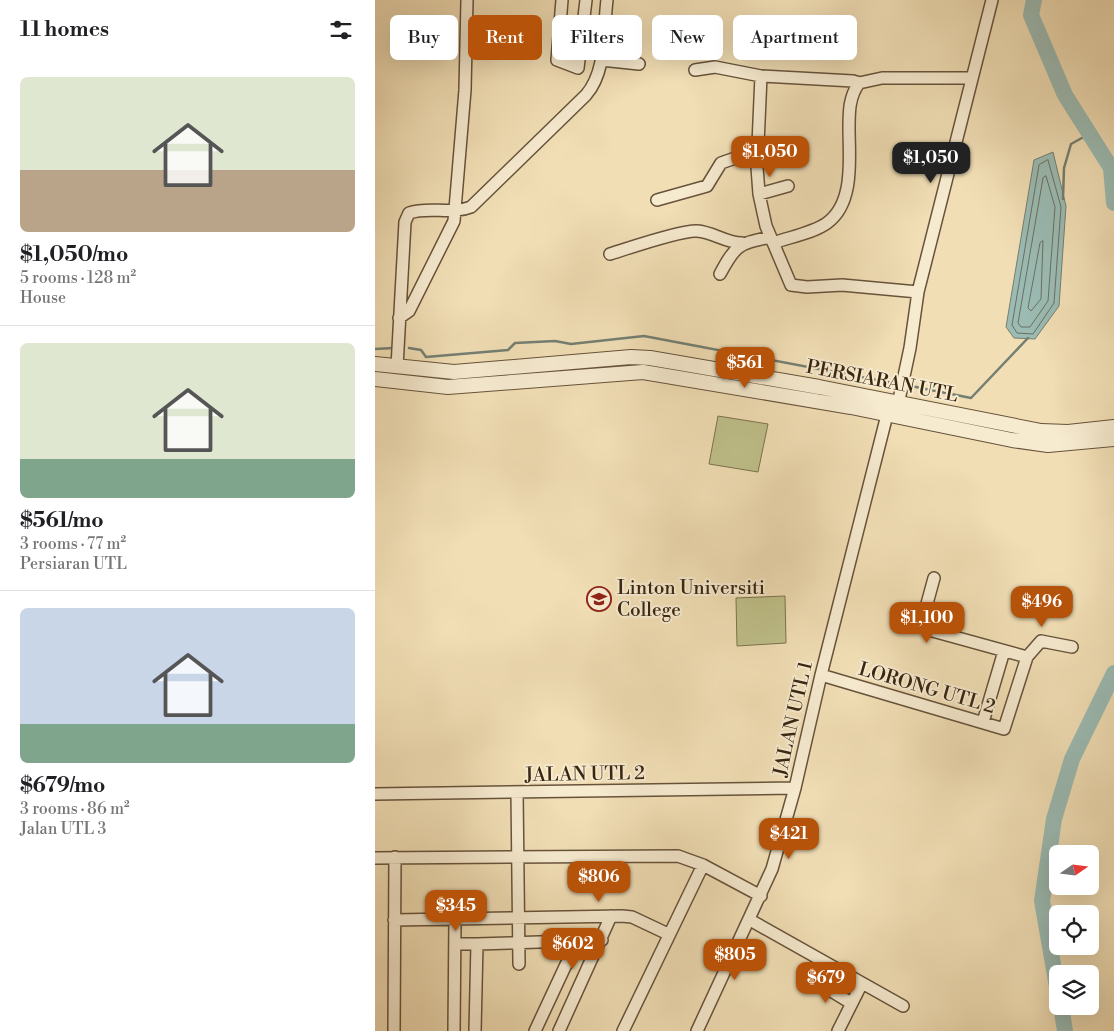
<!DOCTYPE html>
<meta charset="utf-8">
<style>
body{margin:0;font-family:"Libre Bodoni",serif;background:#f2f2f2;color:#202124;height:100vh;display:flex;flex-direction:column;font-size:19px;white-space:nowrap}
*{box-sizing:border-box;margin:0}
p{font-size:16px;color:#757577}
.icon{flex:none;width:28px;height:28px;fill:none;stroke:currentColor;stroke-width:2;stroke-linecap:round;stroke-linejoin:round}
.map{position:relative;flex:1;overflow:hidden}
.panel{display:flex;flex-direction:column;background:#fff;width:375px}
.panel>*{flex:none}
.banner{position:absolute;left:15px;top:15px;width:475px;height:45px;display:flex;gap:10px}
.needle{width:32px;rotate:76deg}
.fabs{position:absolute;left:674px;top:845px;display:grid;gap:10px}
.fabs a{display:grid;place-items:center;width:50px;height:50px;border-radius:8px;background:#fff;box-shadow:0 5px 20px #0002;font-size:25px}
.price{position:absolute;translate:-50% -42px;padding:0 11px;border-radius:10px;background:#b45309;color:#fff;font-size:16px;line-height:32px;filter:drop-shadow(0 1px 2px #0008)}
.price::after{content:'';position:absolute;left:50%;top:30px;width:15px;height:11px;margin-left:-8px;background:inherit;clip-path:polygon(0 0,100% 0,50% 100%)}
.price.current{background:#222;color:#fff}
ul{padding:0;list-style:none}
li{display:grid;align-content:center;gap:10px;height:265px;padding:0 20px}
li+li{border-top:1px solid #e0e0e0}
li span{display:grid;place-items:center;height:155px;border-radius:8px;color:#555}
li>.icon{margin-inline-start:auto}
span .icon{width:90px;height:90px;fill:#fffc;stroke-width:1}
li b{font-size:21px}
h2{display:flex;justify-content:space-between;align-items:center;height:60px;padding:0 20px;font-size:21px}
.chip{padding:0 18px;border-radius:8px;background:#fff;box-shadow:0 5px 20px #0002;font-size:18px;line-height:45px}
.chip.current{background:#b45309;color:#fff}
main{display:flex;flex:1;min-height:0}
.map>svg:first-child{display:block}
</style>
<main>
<section class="panel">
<h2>11 homes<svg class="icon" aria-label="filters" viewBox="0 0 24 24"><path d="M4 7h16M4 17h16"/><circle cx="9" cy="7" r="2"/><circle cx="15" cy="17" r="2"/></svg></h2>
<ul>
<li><span style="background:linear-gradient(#dfe7d0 60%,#b9a48a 0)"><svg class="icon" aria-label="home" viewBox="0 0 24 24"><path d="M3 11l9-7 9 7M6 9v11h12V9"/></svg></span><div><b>$1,050/mo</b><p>5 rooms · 128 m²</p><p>House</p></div></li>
<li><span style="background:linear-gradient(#dfe7d0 75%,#7fa58c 0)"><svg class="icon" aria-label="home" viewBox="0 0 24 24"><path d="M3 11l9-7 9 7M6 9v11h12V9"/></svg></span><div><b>$561/mo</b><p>3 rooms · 77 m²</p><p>Persiaran UTL</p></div></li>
<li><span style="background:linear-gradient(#c9d6e8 75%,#7fa58c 0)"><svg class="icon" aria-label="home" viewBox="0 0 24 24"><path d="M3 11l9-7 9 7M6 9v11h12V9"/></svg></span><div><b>$679/mo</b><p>3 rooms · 86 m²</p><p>Jalan UTL 3</p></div></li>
</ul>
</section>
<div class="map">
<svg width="739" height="1031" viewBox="0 0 739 1031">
<rect width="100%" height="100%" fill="#f1deb5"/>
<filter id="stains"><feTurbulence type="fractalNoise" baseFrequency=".004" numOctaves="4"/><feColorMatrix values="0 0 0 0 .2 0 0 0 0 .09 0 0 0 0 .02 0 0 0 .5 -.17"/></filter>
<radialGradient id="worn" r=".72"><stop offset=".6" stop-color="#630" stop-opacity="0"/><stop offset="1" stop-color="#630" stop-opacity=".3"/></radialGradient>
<path fill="#bfc08a" stroke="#7c724e" d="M343,416L393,424L383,472L334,464Z
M410,596L411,643L362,646L361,598Z"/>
<path fill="#9bbbb3" stroke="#747f73" d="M678,152L691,206L684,306L660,339L639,338L631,327L659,160Z"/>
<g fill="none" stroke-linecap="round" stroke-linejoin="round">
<path stroke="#6a7062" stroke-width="1" d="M673,160L686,207L679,303L658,334L642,333L637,325L664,165Z
M671,176L680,207L673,301L655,327H646L643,323L668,178Z
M668,241L666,299L656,311L653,308L665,243Z"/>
<path stroke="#747f73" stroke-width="2.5" d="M688,199L689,168L696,144L714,134
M34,348L46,350L51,357L133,350L140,343L180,341L196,344L269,336L523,384
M0,349L18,348
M531,385L596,398L653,338"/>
<path stroke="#9bbbb3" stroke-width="16" d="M659,0L656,15L690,95L736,168L739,203
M682,987L667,901L679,819L697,759L739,673
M686,1006L690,1031"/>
<defs>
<path id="minor" d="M187,0L182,60L203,68L211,0
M226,60L264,64
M320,70L340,67L386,76L478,81L484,83
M386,76L382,167L384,194L391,226L416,285L432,287L467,285L543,292
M384,194L413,186
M282,200L332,186L346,163L383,150
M398,243C415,237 438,233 452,223C480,203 474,157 474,128C474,112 474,97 484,83L507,78H597
M235,254C254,248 306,230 322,231C338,232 351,243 367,243
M345,274C361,244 364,244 395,237
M24,318L34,311L79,221L90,90L92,0
M22,367L30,222L34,213C54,206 76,215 96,207L211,95C232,71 228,31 232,0
M522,409L535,348L543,292L617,0
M559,578L550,611L554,630L652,657
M446,675L629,729L652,657L666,641L697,647
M608,722L629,651
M142,792L144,964
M0,794L420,788
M0,858L303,856L328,865L386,896
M19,920L247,916L257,917L293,934
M375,920L528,1006
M80,944H102L100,1031
M102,944L227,940
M440,981L476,1003
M19,1031L20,857
M79,1031L80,919
M160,1031L202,941
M184,1031L236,916
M248,1031L328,865
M322,1031L397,869L420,788L446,675L514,407
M463,1031L487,983"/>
<path id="tertiary" d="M0,364L79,372L256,357L275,358L444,387L666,431L693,432L739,427
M0,379L73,387L268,372L476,407L637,440L673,445L739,439"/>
</defs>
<use href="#minor" stroke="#67533b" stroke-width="14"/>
<use href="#tertiary" stroke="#67533b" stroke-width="16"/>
<use href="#minor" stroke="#f6eacf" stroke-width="11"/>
<use href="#tertiary" stroke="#f6eacf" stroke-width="14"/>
</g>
<defs>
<symbol id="university-ring" viewBox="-11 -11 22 22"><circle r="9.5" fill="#f6eacf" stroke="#8f2418" stroke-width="1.5"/><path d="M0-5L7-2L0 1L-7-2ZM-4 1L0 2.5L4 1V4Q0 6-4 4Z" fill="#8f2418"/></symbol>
</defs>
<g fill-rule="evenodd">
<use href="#university-ring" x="210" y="585" width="28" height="28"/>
</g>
<g text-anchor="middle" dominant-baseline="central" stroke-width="4" stroke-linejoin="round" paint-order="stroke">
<g font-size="19" fill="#392512" stroke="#f6eacf">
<text transform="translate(507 381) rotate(11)">PERSIARAN UTL</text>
<text transform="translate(552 688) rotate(16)">LORONG UTL 2</text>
<text transform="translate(418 719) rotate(-77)">JALAN UTL 1</text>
<text transform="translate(210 774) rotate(-1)">JALAN UTL 2</text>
</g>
<g font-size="19" fill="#392512" stroke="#f6eacf" text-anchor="start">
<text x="242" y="588">Linton Universiti<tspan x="242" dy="22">College</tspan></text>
</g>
</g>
<rect width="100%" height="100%" filter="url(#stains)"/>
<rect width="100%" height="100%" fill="url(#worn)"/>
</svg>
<div class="fabs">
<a><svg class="needle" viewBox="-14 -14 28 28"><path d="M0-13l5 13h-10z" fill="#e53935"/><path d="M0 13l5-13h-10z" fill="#757577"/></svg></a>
<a><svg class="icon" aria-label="locate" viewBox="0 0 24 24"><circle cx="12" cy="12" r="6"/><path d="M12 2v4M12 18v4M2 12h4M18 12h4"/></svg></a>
<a><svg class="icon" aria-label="layers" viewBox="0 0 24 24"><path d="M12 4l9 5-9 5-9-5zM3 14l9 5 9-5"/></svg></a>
</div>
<b class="price" style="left:395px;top:178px">$1,050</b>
<b class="price current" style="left:556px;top:184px">$1,050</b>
<b class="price" style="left:370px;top:389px">$561</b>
<b class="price" style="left:667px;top:628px">$496</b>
<b class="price" style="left:552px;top:644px">$1,100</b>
<b class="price" style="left:414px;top:860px">$421</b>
<b class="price" style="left:224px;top:903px">$806</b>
<b class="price" style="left:81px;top:932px">$345</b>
<b class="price" style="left:198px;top:970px">$602</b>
<b class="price" style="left:360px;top:981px">$805</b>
<b class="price" style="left:451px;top:1004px">$679</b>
<div class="banner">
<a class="chip">Buy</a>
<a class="chip current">Rent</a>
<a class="chip">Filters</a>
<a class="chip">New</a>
<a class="chip">Apartment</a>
</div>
</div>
</main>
